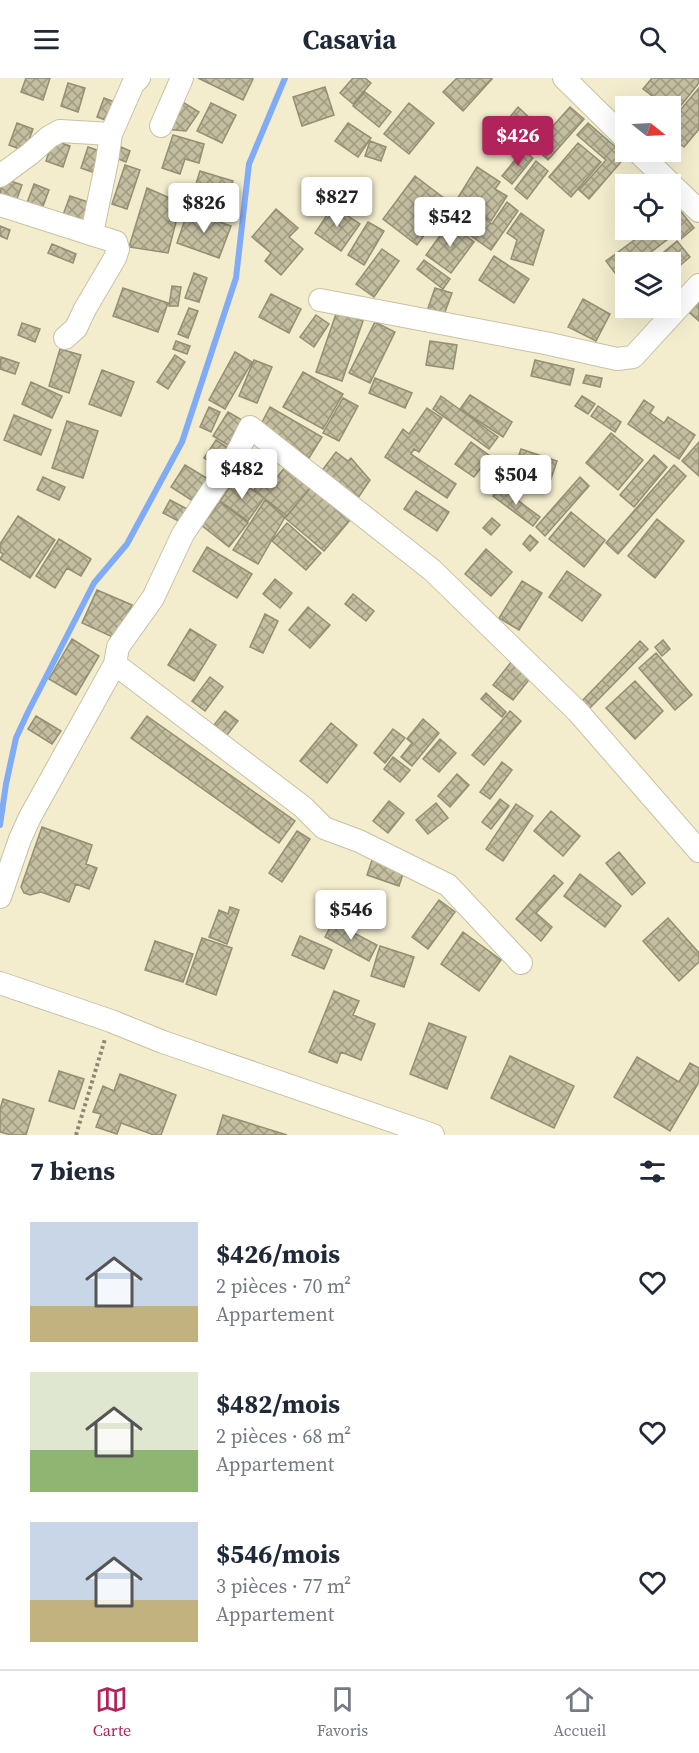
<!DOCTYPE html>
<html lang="fr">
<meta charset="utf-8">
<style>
body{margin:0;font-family:"Source Serif 4",serif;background:#f6f6f7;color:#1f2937;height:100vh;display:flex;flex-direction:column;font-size:22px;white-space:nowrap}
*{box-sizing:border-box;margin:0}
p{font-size:20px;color:#747a83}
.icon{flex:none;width:33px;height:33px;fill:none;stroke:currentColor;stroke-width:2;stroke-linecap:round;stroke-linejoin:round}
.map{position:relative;height:1057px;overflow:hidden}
.panel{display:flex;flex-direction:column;background:#fff;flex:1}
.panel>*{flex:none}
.needle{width:39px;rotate:108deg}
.controls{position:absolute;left:615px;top:18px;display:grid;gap:12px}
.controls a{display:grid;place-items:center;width:66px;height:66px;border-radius:0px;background:#fff;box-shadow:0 6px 24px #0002;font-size:30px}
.price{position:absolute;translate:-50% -51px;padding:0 14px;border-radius:6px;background:#fff;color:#222;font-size:20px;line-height:39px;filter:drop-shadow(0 2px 3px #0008)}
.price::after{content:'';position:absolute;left:50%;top:36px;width:18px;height:14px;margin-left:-9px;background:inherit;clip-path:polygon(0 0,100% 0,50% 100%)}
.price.on{background:#b1235b;color:#fff}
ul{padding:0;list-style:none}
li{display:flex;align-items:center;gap:18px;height:150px;padding:0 30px}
li span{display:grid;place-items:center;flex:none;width:168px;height:120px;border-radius:0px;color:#555}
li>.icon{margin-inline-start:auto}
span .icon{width:72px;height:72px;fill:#fffc;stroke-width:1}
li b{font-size:26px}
h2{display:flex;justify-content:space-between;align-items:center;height:72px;padding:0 30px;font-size:26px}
header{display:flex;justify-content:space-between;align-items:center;height:78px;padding:0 30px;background:#fff;font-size:27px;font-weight:700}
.tabs{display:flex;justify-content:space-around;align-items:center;height:84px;border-top:2px solid #e0e1e3;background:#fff;font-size:16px;color:#747a83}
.tabs a{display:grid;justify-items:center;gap:3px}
.tabs .on{color:#b1235b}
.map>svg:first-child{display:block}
</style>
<header><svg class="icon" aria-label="menu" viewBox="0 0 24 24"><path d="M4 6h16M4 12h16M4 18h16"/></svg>Casavia<svg class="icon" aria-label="search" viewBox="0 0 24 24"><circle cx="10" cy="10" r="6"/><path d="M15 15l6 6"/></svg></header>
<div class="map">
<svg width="699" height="1057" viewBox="0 0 699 1057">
<defs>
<pattern id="building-cross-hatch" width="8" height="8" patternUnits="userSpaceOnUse" patternTransform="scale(1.5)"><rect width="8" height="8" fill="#c3bea0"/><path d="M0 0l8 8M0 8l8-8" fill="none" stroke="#9f9b82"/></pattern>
</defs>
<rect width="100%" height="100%" fill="#f3edce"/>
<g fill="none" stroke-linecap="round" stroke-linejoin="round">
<path stroke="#80abf6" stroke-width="6" d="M0,747L6,706L16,660L28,634L94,505L127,466L182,364L236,200L249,86L285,0"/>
</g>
<path fill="url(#building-cross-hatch)" stroke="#948e72" stroke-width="1.5" d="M26,0H50L43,22L21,14Z
M198,0H251L253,1L243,22Z
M353,0H365L371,5L353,26L340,15Z
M457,0H492V1L463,33L443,14Z
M652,0H699V5L674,36L670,33V28H665L643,11Z
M68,5L85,10L78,34L61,28Z
M325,9L334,37L302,48L293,19Z
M699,10V51L684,69L670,58V44Z
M365,14L391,34L379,49L353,28Z
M104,20L120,26L114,45L97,39Z
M176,20L199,34L186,53L164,51Z
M211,25L236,37L222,65L197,53Z
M409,25L434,45L409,76L384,56Z
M518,29L534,44L526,53L510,39Z
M570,29L584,41L548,82L534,69Z
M17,45L33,51L25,73L9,67Z
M348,45L371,60L358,79L335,63Z
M588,45L626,78L589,121L579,112L606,82L577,57Z
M173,57L204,66L199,85L185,81L180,96L162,90Z
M53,62L70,68L63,89L46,83Z
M370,63L386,69L381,83L365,78Z
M578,65L601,84L571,119L549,99Z
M88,69L103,74L95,95L81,90Z
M121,69L130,73L126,84L116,80Z
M523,72L533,80L512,106L502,98Z
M536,83L548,93L527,121L515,111Z
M125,87L140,92L127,131L112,126Z
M477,89L500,104L495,111L507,118L491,143L457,121Z
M200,93L233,103L223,135L190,125Z
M415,98L449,124L417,167L383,141Z
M2,100L22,107L15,126L0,121Z
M34,106L49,112L42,131L27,125Z
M147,110L181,125L168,175L129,169Z
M70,118L91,125L84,144L63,137Z
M507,124L518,133L491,172L467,155L480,137L492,146Z
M674,125L694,150L681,161L670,148V128Z
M333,128L360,146L341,173L315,155Z
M276,131L298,150L289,159L303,171L281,197L265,183L271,175L252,159Z
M188,133L231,148L219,180L177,165Z
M521,135L544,152L533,187L511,181L517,162L507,155Z
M368,144L384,153L364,187L348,177Z
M449,145L474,164L451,195L426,177Z
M0,148L10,152L7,161L0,158Z
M648,152H661L668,161L638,184H626V194L618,199L606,183Z
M677,163L690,179L670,196V184H652Z
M52,166L76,176L73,185L48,175Z
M382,171L399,183L374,219L356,206Z
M494,178L529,201L514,225L479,202Z
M424,182L450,201L443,211L417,191Z
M194,195L207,200L199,224L185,220Z
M172,208L181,209L178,228H169Z
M123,210L168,225L158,254L113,238Z
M435,210L452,215L442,242L426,236Z
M699,212V243L684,230Z
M271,216L301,231L289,255L259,239Z
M583,221L610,236L596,263L568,249Z
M189,230L198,233L188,260L178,256Z
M337,233L363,243L342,303L316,294Z
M316,237L329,246L314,269L300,259Z
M375,244L395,254L370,305L349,295Z
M22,245L40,251L35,264L18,257Z
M176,263L190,268L187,276L173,271Z
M430,263L457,267L453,291L426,287Z
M60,271L81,277L69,315L49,308Z
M235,274L252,284L225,331L209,322Z
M175,277L185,284L168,311L157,304Z
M1,279L19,285L15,296L0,291Z
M254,282L272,289L257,325L239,318Z
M535,282L574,291L570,307L531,298Z
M102,292L134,304L121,338L89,326Z
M303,294L343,316L323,351L283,329Z
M586,297L602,300L600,309L583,305Z
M375,300L412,315L405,330L369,315Z
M31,304L62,318L52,340L22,326Z
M470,317L512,344L503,359L460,331Z
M441,318L498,359L489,371L433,331Z
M582,318L595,326L588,336L575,328Z
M343,320L358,328L339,363L323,355Z
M644,322L654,329L650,335L664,345L668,339L695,357L679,381L628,346Z
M598,328L621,344L615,354L591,338Z
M209,329L220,334L211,354L200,349Z
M270,329L322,359L309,380L260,348Z
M427,330L442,340L419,374L414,371L411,376L456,406L447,420L385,379L403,351L409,356Z
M228,334L242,342L228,367L213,358Z
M14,337L51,352L41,377L4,362Z
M67,343L98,353L83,400L52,390Z
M611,355L643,382L618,412L586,385Z
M216,362L233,373L222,391L204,380Z
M471,364L490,378L474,399L455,386Z
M699,364V398L682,383Z
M521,371L557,383L547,413L511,401Z
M336,374L348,383L351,380L370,402L356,423L320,395Z
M654,377L667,389L634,429L620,417Z
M289,384L315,404L287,438L254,412L262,402L270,408Z
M185,387L213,404L199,427L171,409Z
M674,387L686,398L618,476L606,465Z
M43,399L65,409L59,422L37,412Z
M580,399L589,408L545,458L536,449Z
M236,400L264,420L248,443L220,423Z
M311,409L350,442L324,473L285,440Z
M500,409L540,439L533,448L493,418Z
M416,413L449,434L437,453L404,431Z
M170,422L191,433L184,446L163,435Z
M265,422L285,439L258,486L233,472Z
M220,424L248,445L229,469L201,447Z
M571,434L605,462L584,489L549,461Z
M18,438L55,462L30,500L0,481L3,476L0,474V466Z
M492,440L500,447L491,457L483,450Z
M657,441L684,463L655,500L628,478Z
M287,445L321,475L306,492L272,463Z
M530,457L538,464L530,473L523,466Z
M59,461L91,481L81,498L67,490L55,510L36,498Z
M207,469L252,496L237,520L193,493Z
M486,471L512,494L491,518L465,496Z
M567,493L601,517L582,543L549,519Z
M275,501L292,515L280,530L263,516Z
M522,503L542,515L519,552L499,540Z
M97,512L132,527L117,561L82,545Z
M353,516L374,533L366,543L345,526Z
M308,529L330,547L310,570L289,552Z
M265,536L278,543L263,575L250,569Z
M190,551L216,567L194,603L168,587Z
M72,561L99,578L76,617L49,601Z
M663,562L670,571L662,578L655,569Z
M640,563L648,571L588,632L580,625Z
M656,575L692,617L675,632L639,590Z
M512,583L532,598L513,622L493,607Z
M210,599L223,609L205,633L192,623Z
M635,603L663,633L635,661L606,630Z
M486,615L506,634L502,639L481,621Z
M225,633L238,643L227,657L214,647Z
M510,633L521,643L484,687L472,677Z
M36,638L61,653L52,666L28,651Z
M147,638L295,743L279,765L131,660Z
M423,641L439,655L412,688L401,679L412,665L407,661Z
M331,645L357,667L327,705L300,683Z
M393,651L405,660L385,685L374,675Z
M440,661L456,675L439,694L423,681Z
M393,679L410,692L400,704L384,691Z
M502,684L512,692L490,721L480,714Z
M457,696L469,707L450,729L438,718Z
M500,721L509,728L491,751L482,744Z
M389,723L404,735L388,755L373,743Z
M436,725L448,740L428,756L416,742Z
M516,726L533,738L503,783L486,771Z
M551,733L580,758L563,778L534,753Z
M42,749L92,767L86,786L97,790L89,811L76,806L69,824L41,814L30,817L24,815L21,809Z
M297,753L310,761L282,804L269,795Z
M619,774L645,805L632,817L606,785Z
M372,782L404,793L399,808L367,797Z
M580,796L621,828L605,849L564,818Z
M554,797L563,805L536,835L552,849L541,863L516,841Z
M439,822L455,834L428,871L412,859Z
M230,829L239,832L227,866L209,859L219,832L228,836Z
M668,840L699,875V884L679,903L643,863Z
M333,844L377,867L369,883L325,859Z
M463,854L501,882L479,913L441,886Z
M300,858L332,872L324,891L292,877Z
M202,860L232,870L216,917L186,906Z
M155,863L193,876L183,904L145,892Z
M380,868L414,879L404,909L371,898Z
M334,913L359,923L353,937L375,946L361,982L341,974L337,985L309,974Z
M429,945L466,959L447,1011L410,996Z
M510,978L574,1008L554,1050L491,1020Z
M637,979L679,1004L690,985L699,990V1004L670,1053L614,1019Z
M59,993L84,1001L74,1031L49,1023Z
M120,996L176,1017L161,1057H154L121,1045L117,1056L96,1049L101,1036L93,1034L103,1008L114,1013Z
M3,1021L34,1031L26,1057H11L0,1054V1031Z
M223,1037L287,1057H217Z"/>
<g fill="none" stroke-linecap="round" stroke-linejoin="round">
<defs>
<path id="minor" d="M564,0L626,61
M161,48L182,0
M638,74L699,133
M0,98L30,76L49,59L60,53L111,56L133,6L139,0
M0,127L116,164L118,171L115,180L85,231L76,250L65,260
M92,155L107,83L111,56
M320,222L545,265L617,281L633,279L699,207
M115,586L303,729L324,750L359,763L448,807L521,885
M0,819L20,761L30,739L115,586L118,569L153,520L183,456L236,377L250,349L432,492L578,634L699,773
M0,905L111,943L163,964L433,1057"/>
</defs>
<use href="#minor" stroke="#c7c2a4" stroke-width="24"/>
<path stroke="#8c8874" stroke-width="4" stroke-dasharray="3 3" stroke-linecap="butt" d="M76,1057L105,961"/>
<use href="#minor" stroke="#fff" stroke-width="22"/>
</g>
</svg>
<div class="controls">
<a><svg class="needle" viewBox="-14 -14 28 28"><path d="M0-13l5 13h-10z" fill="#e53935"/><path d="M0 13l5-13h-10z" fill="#747a83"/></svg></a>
<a><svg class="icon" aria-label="locate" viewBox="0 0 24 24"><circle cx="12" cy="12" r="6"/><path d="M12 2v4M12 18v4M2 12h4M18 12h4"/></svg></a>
<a><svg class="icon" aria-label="layers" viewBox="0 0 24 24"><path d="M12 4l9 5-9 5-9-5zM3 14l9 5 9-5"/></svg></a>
</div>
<b class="price on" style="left:518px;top:89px">$426</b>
<b class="price" style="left:337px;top:150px">$827</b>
<b class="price" style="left:204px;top:156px">$826</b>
<b class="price" style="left:450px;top:170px">$542</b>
<b class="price" style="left:242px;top:422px">$482</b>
<b class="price" style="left:516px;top:428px">$504</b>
<b class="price" style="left:351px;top:863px">$546</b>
</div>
<section class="panel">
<h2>7 biens<svg class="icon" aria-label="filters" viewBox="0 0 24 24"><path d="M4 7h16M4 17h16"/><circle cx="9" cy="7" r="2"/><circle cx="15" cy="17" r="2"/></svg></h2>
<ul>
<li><span style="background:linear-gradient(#c9d6e8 70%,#c2b280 0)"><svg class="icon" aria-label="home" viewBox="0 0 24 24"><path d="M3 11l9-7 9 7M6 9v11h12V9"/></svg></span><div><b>$426/mois</b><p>2 pièces · 70 m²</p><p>Appartement</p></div><svg class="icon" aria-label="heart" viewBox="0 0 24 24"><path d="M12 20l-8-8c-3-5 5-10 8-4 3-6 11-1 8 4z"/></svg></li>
<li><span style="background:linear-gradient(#dfe7d0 65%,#8fb573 0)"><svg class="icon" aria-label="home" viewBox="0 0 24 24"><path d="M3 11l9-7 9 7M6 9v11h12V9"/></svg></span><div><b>$482/mois</b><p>2 pièces · 68 m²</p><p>Appartement</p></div><svg class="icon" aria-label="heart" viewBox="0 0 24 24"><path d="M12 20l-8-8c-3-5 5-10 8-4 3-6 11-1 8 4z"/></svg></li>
<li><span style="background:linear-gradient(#c9d6e8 65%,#c2b280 0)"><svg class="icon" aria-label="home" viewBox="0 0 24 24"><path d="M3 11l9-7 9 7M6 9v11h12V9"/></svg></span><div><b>$546/mois</b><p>3 pièces · 77 m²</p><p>Appartement</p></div><svg class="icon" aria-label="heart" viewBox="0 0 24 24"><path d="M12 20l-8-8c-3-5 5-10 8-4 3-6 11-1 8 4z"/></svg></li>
</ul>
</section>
<nav class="tabs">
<a class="on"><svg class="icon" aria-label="map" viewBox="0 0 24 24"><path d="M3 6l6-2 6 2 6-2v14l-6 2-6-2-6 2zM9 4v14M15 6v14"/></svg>Carte</a>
<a><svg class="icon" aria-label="saved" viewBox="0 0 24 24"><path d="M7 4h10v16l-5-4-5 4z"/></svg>Favoris</a>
<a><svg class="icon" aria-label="home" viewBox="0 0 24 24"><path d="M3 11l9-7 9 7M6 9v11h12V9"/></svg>Accueil</a>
</nav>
